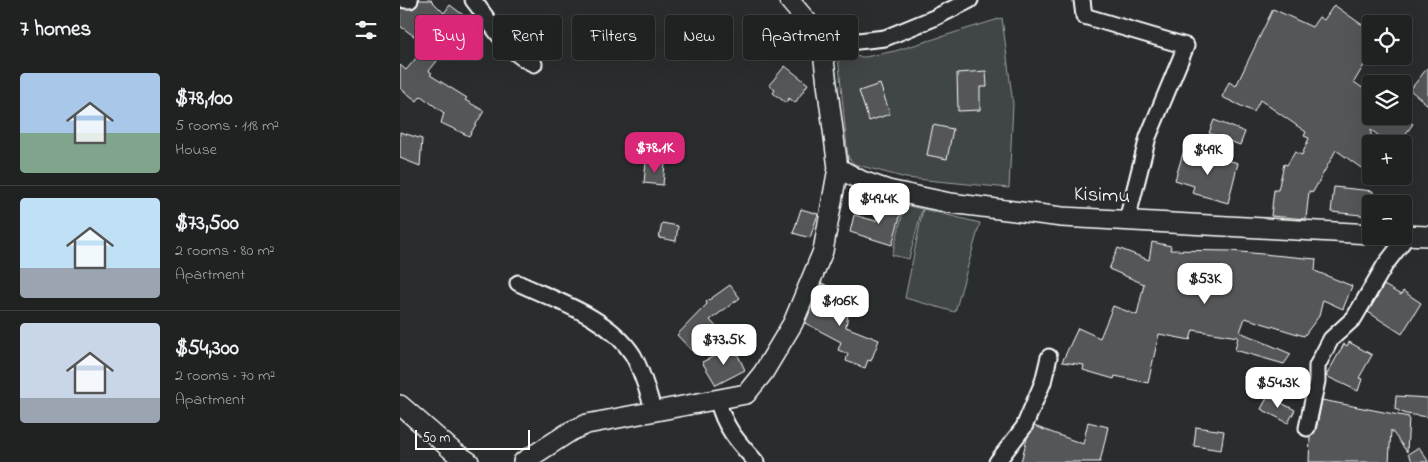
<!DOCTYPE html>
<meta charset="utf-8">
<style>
body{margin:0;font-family:"Indie Flower",sans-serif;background:#282a2a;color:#f1f3f6;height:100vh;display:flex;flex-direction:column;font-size:19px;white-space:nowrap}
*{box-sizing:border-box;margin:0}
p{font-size:16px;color:#a2a4a5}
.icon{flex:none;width:28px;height:28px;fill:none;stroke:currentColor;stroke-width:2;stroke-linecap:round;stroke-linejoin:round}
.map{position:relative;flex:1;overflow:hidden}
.details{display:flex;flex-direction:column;background:#202222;width:400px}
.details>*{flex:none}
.guide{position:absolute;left:15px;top:15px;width:475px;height:45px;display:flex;gap:10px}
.controls{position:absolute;left:962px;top:15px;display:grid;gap:10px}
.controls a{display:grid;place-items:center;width:50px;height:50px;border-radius:5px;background:#202222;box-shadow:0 5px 20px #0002,0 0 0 1px #3d3f40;font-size:25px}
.scale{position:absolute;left:15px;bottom:12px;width:115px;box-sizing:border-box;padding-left:5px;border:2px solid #fff;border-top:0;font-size:14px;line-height:18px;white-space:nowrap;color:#fff;-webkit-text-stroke:4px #2a2d2e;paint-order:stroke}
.price{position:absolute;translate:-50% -42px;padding:0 11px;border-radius:10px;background:#fff;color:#222;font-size:16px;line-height:32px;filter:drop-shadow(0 1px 2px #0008)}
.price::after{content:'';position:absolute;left:50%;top:30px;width:15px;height:11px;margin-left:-8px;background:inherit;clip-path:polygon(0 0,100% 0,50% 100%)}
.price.on{background:#db2777;color:#fff}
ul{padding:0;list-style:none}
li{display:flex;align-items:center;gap:15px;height:125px;padding:0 20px}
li+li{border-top:1px solid #3d3f40}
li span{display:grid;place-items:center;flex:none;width:140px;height:100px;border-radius:5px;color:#555}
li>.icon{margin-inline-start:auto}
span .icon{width:60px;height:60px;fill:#fffc;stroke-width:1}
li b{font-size:21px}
h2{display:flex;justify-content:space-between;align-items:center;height:60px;padding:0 20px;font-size:21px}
.tag{padding:0 18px;border-radius:5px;background:#202222;box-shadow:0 5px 20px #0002,0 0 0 1px #3d3f40;font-size:18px;line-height:45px}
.tag.on{background:#db2777;color:#fff}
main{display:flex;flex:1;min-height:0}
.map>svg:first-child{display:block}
</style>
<main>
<section class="details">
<h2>7 homes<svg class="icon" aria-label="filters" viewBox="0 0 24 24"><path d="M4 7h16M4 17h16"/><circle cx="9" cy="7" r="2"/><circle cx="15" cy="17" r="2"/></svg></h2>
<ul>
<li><span style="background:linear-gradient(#a9c7e8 60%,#7fa58c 0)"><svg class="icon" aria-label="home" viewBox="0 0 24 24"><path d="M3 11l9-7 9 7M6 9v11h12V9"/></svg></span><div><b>$78,100</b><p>5 rooms · 118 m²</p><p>House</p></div></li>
<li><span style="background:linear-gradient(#bfe0f5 70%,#9aa5b1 0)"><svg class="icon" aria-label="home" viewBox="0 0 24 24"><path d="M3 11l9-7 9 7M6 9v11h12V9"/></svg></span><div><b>$73,500</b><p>2 rooms · 80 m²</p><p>Apartment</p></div></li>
<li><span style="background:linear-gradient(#c9d6e8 75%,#9aa5b1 0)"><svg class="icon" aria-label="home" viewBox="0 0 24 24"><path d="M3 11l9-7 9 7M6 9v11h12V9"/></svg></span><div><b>$54,300</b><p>2 rooms · 70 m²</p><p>Apartment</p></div></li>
</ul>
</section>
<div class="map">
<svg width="1028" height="462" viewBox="0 0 1028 462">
<rect width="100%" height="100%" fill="#2a2d2e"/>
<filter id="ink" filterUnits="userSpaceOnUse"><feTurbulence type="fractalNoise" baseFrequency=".02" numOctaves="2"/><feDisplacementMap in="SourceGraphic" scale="10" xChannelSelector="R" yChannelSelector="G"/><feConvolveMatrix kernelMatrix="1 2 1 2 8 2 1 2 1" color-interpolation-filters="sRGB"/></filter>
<g filter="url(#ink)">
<path fill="#414445" stroke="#a0a2a2" d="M602,18L613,104L609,188L506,178L454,164L448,157L438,56L465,57L495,51Z
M505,205L522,209L509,259L492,255Z
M523,209L580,223L555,312L505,298Z"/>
<path fill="#555758" stroke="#fff" d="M19,0H31L44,13L50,5L71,21L63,31L44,16L25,44L0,26V8H14Z
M934,5L971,31V53L954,82L971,94V116H1001L1013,124L998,144H990L971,130V175L936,150L913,192L909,191L906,219L871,216L874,190H878L884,164L887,165L895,152L902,155L909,138L904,136L906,132L860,100L854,112L822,97L829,82L836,86L873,9L912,27L919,17L924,20Z
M23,50L37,61L29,71L32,73L30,75L67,98L65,100L84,111L69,136L41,123L44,113L21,96L17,101L0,88V65L6,70Z
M385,66L408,84L395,103L389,98L386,103L373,93L375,90L369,85Z
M1028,67V105L1010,90Z
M586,71L587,87H580V110L558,111L557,73Z
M480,84L490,114L469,121L459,91Z
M814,120L845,132L840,145L809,133Z
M533,125L553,129L547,159L527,155Z
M0,132L22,139L20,166L0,158Z
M783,153L801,158L802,153L838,163L828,203L792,193L794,186L775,180Z
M246,162L265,164L263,185L244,183Z
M934,187L973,191L971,216L931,212Z
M481,203L502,209L492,245L450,232L454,215L476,221Z
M401,209L418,214L410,238L393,233Z
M262,223L278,226L276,241L259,238Z
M752,242L771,246L770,250L830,251L916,259L915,271L952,286L943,309L923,300L919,316L904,336L845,318L840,332L891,354L884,364L835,350L838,337L793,330L790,340L759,334L748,383L715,376L714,379L683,370L684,365L662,362L678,328L700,338L713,306L737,315L744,284L709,269L718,248L749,260Z
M422,283L440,293L436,302L449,307L446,327L479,340L471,361L468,360L465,368L446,361L448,354L438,350L441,342L405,323Z
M330,285L340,298L310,320L320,331L295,354L277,335L307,304L306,302Z
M984,285L1001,295L1003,291L1021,303L1002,334L968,312Z
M949,342L972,355L959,378L962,379L958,391L926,376L944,344L947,346Z
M334,347L345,370L316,385L302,362Z
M868,396L895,410L888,423L861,409Z
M996,396L1028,398V417L1006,414L995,409Z
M922,400L1009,417L1007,452L991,430L989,462H909L910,437L916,430Z
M688,422L708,427L700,462H621L627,438L634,426L683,444Z
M796,427L824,431L821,450L794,446Z
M1019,447L1028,461V462H1013L1008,454Z"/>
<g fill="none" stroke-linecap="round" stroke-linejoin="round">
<defs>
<path id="minor" d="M5,0H10
M73,0C91,22 106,53 134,64
M682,0L684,16L786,46L748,137L727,220
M422,45L485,38L534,18L570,0
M118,283C156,301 209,317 233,355C243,373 248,393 254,412
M318,401C324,427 338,442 356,462
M907,428L917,381V366L931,339L954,318L985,265L1008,235
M597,462L624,427L643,382L649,357"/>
<path id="tertiary" d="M438,168L462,181L488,190L550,203L662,217L971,234
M1004,235L1028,236
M0,405L54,452L69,462
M123,462L171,431L187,424L346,394L363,373L393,323L423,251L438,168L422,45L416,32L389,0"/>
</defs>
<use href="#minor" stroke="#fff" stroke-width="19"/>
<use href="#tertiary" stroke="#fff" stroke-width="22"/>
<use href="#minor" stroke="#2a2d2e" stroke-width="15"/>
<use href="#tertiary" stroke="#2a2d2e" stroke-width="19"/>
</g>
</g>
<g text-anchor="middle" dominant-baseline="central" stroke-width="4.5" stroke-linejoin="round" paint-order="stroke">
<g font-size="21" fill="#fff" stroke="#2a2d2e">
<text transform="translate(702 196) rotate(3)">Kisimu</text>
</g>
</g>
</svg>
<div class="controls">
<a><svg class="icon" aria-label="locate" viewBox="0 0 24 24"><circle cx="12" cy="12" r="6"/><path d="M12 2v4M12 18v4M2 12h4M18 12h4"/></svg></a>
<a><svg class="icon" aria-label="layers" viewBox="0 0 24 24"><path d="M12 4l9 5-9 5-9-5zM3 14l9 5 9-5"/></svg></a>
<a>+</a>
<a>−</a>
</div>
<div class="scale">50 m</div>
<b class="price on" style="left:255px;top:174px">$78.1K</b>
<b class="price" style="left:808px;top:176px">$49K</b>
<b class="price" style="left:479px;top:225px">$49.4K</b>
<b class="price" style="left:805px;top:305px">$53K</b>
<b class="price" style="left:440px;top:327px">$106K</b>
<b class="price" style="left:324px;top:366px">$73.5K</b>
<b class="price" style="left:878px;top:409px">$54.3K</b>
<div class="guide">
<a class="tag on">Buy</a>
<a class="tag">Rent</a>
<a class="tag">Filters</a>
<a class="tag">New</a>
<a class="tag">Apartment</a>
</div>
</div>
</main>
